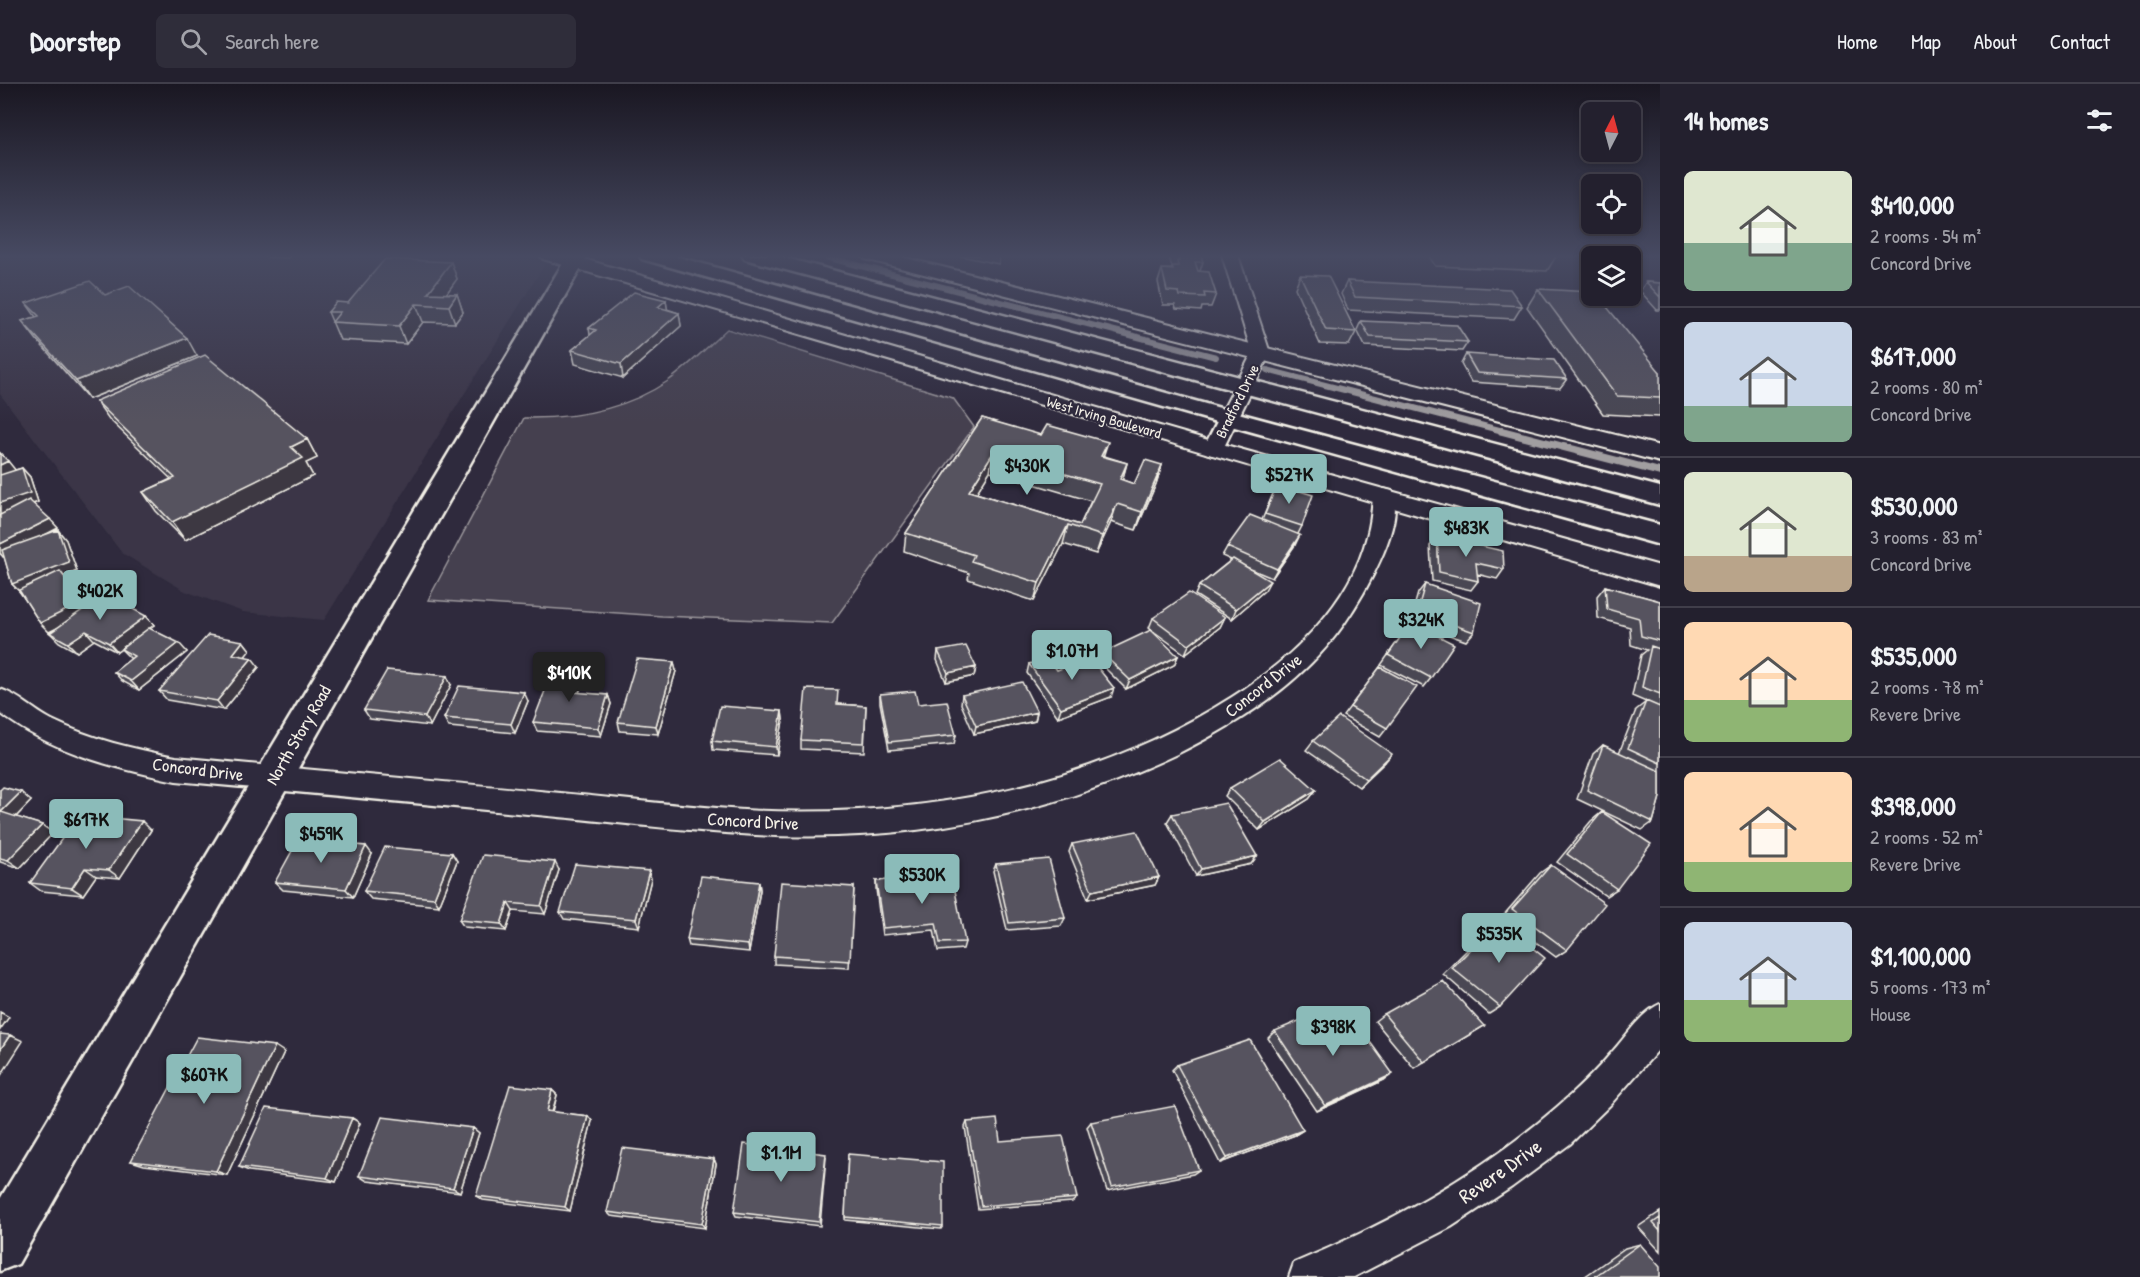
<!DOCTYPE html>
<meta charset="utf-8">
<style>
body{margin:0;font-family:"Patrick Hand",sans-serif;background:#2f2d3a;color:#f1f3f6;height:100vh;display:flex;flex-direction:column;font-size:22px;white-space:nowrap}
*{box-sizing:border-box;margin:0}
p{font-size:20px;color:#a3a3aa}
.icon{flex:none;width:33px;height:33px;fill:none;stroke:currentColor;stroke-width:2;stroke-linecap:round;stroke-linejoin:round}
.map{position:relative;flex:1;overflow:hidden}
.panel{display:flex;flex-direction:column;background:#23202e;width:480px}
.panel>*{flex:none}
.needle{width:39px;rotate:6deg}
.buttons{position:absolute;left:1581px;top:18px;display:grid;gap:12px}
.buttons a{display:grid;place-items:center;width:60px;height:60px;border-radius:9px;background:#23202e;box-shadow:0 3px 9px #0003,0 0 0 2px #403e4a;font-size:30px}
.price{position:absolute;translate:-50% -51px;padding:0 14px;border-radius:6px;background:#8bbbb9;color:#111;font-size:20px;line-height:39px;filter:drop-shadow(0 2px 3px #0008)}
.price::after{content:'';position:absolute;left:50%;top:36px;width:18px;height:14px;margin-left:-9px;background:inherit;clip-path:polygon(0 0,100% 0,50% 100%)}
.price.selected{background:#222;color:#fff}
ul{padding:0;list-style:none}
li{display:flex;align-items:center;gap:18px;height:150px;padding:0 24px}
li+li{border-top:2px solid #403e4a}
li span{display:grid;place-items:center;flex:none;width:168px;height:120px;border-radius:9px;color:#555}
li>.icon{margin-inline-start:auto}
span .icon{width:72px;height:72px;fill:#fffc;stroke-width:1}
li b{font-size:26px}
h2{display:flex;justify-content:space-between;align-items:center;height:72px;padding:0 24px;font-size:26px}
header{display:flex;align-items:center;gap:36px;box-sizing:border-box;height:84px;padding:0 30px;background:#23202e;border-bottom:2px solid #403e4a}
header strong{font-size:28px}
nav{display:flex;gap:33px;margin-inline-start:auto;font-size:21px}
.search{width:420px;height:54px;background:#2f2d3a;display:flex;align-items:center;gap:15px;box-sizing:border-box;padding:0 21px;border-radius:9px;color:#a3a3aa;font-size:22px}
main{display:flex;flex:1;min-height:0}
.map>svg:first-child{display:block}
</style>
<header>
<strong>Doorstep</strong>
<div class="search"><svg class="icon" aria-label="search" viewBox="0 0 24 24"><circle cx="10" cy="10" r="6"/><path d="M15 15l6 6"/></svg>Search here</div>
<nav><a>Home</a><a>Map</a><a>About</a><a>Contact</a></nav>
</header>
<main>
<div class="map">
<svg width="1660" height="1193" viewBox="0 0 1660 1193">
<rect width="100%" height="100%" fill="#2f2a3d"/>
<filter id="ink" filterUnits="userSpaceOnUse"><feTurbulence type="fractalNoise" baseFrequency=".0167" numOctaves="2"/><feDisplacementMap in="SourceGraphic" scale="12" xChannelSelector="R" yChannelSelector="G"/><feConvolveMatrix kernelMatrix="1 2 1 2 8 2 1 2 1" color-interpolation-filters="sRGB"/></filter>
<g filter="url(#ink)">
<path fill="#3b3647" d="M0,171H514L545,180L324,536L243,528L185,507L122,469L0,310Z"/>
<path fill="#454050" stroke="#9c989c" stroke-width="1.5" d="M727,245L953,314L974,343L832,539L662,532L428,516L524,334C575,335 625,326 668,297C689,282 708,262 727,245Z"/>
<g fill="none" stroke-linecap="round" stroke-linejoin="round">
<path stroke="#a19ea0" stroke-width="6" d="M818,171L1216,273
M1267,286L1507,348"/>
<path stroke="#a19ea0" stroke-width="8" d="M1502,347L1660,388"/>
<defs>
<path id="minor" d="M1222,171H1238L1270,269L1223,365L1220,369L1213,371L1206,369L1203,365L1252,269Z
M1384,405L1392,407C1407,438 1363,513 1344,540C1303,599 1241,638 1177,670C1039,736 893,761 740,750C676,746 612,738 548,732C424,720 300,708 176,697C114,684 51,668 0,629V605C19,611 34,627 52,636C91,655 133,665 176,673C301,685 425,696 550,708C615,714 679,722 744,726C915,735 1086,706 1232,613C1290,576 1350,521 1367,452C1371,439 1372,425 1373,412L1376,407Z
M1660,920V964L1610,1021L1570,1060L1512,1103L1451,1143L1354,1193H1289L1294,1179C1388,1140 1480,1090 1557,1023C1577,1006 1595,988 1612,968C1627,952 1640,929 1660,920Z"/>
<path id="tertiary" d="M540,171H570L1222,360L1660,482V502L543,175Z
M862,171H894L1660,362V378L865,175Z"/>
<path id="secondary" d="M568,171H588L18,1180L0,1187V1115Z"/>
<path id="primary" d="M639,171H671L1238,329L1660,441V461L1220,339L642,175Z
M742,171H774L1660,403V421L745,175Z"/>
</defs>
<use href="#minor" stroke="#f4f1e8" stroke-width="4"/>
<use href="#tertiary" stroke="#f4f1e8" stroke-width="4"/>
<use href="#secondary" stroke="#f4f1e8" stroke-width="5"/>
<use href="#primary" stroke="#f4f1e8" stroke-width="5"/>
<use href="#minor" fill="#2f2a3d" fill-rule="evenodd"/>
<use href="#tertiary" fill="#2f2a3d" fill-rule="evenodd"/>
<use href="#secondary" fill="#2f2a3d" fill-rule="evenodd"/>
<use href="#primary" fill="#2f2a3d" fill-rule="evenodd"/>
</g>
<path fill="#4a4752" stroke="#f4f1e8" stroke-width="1.5" fill-rule="evenodd" d="M264,171H292L288,174L265,173Z
M956,171H1000L999,180Z
M1170,171H1201L1203,178L1200,187L1216,210L1211,223H1202L1201,227L1176,225L1175,221H1163L1158,198L1162,185H1171L1172,183L1169,174Z
M1410,171H1557L1547,187L1435,182L1429,172Z
M451,178L457,195L446,210H457L463,228L455,239L423,238L406,260L340,256L328,228Z
M1300,191L1356,248L1349,261L1320,260L1295,204Z
M1347,197L1522,222L1514,235L1348,226L1341,210Z
M1646,198L1660,199V226H1657L1640,207Z
M1538,205L1660,288V333L1603,330L1527,223Z
M105,211L197,272L89,315L36,255L22,237L36,233L26,219Z
M666,216L667,225L679,229L681,242L623,294L575,280L572,266L590,251L589,244Z
M1361,237L1468,258L1462,267L1365,262L1357,246Z
M1466,270L1567,295L1560,304L1471,298L1461,280Z
M96,317L307,355L317,374L306,379L313,392L185,456L156,427L143,408L171,395L109,335Z
M982,334L1127,379L1122,396L1134,400L1162,381L1156,400L1136,446L1111,438L1096,470L1063,460L1034,517L968,495L969,489L904,467L906,449ZM990,387L1091,417L1080,441L976,409Z
M0,369L15,386L22,384L30,393L38,418L33,420L58,444L45,451L58,446L66,456L77,487L65,492L88,522L146,532L154,541L149,544L187,568L139,606L122,597L114,588L131,575L121,565L128,560L117,568L94,556L77,568L59,558L50,549L55,546L49,548L19,507L12,500L4,472L0,470Z
M1277,400L1302,442L1298,450L1295,461L1272,494L1246,483L1265,506L1232,535L1195,511L1199,502L1231,476L1222,472L1227,463L1262,436Z
M1437,452L1504,485L1497,495L1477,490L1478,497L1471,506L1432,497L1430,462Z
M1425,500L1474,548L1466,557L1410,537L1418,509Z
M1605,502L1660,517V713L1653,738L1642,746L1577,715L1593,670L1603,661L1619,669L1636,626L1646,618L1632,612L1641,571L1647,566L1631,561L1630,543L1598,534L1597,512Z
M1225,533L1220,543L1185,570L1149,544L1153,534Z
M1411,538L1431,594L1424,603L1381,581Z
M243,557L250,566L245,572L259,583L224,626L167,616L159,607Z
M938,567L976,583L974,592L946,598L937,576Z
M1102,569L1178,572L1174,581L1126,605L1099,578Z
M1029,580L1057,586L1111,613L1058,633L1027,589Z
M1380,583L1387,644L1380,653L1343,632Z
M676,587L658,650L620,647L618,638Z
M580,588L583,597L579,609L608,611L611,620L601,652L537,647L533,638Z
M451,601L430,642L370,635L364,626Z
M880,610L918,620L956,651L954,660L889,666L880,619Z
M962,611L1037,628L1035,637L974,650L961,620Z
M528,617L515,649L449,643L444,634Z
M838,620L866,622L864,668L801,665V656Z
M782,627L783,636L777,671L713,666L712,657Z
M1313,657L1385,678L1359,703L1306,666Z
M1230,704L1316,706L1309,715L1259,746L1225,712Z
M0,706L31,717L16,733L42,741L53,749L20,784L0,778Z
M1602,728L1617,805L1606,812L1557,778L1591,737Z
M1172,730L1257,772L1251,780L1196,792L1167,738Z
M151,746L120,794L96,792L83,811L41,807L30,799Z
M1072,760L1159,793L1155,801L1088,815L1069,768Z
M452,769L457,777L439,822L371,815L364,807Z
M372,770L353,813L283,806L275,798Z
M996,780L1065,834L1061,842L1007,846L993,787Z
M1551,781L1567,866L1556,873L1502,833L1540,789Z
M559,786L545,830L513,827L506,847L464,843L459,836Z
M649,787L651,795L639,843L564,835L560,828Z
M876,797L965,858L963,865L938,867L934,846L882,851L876,805Z
M759,798L760,806L749,868L689,862L687,855Z
M854,803L849,884L774,880V872Z
M1499,837L1500,923L1489,930L1443,890L1489,844Z
M1384,930L1484,942L1414,984L1375,937Z
M1333,946L1384,996L1317,1027L1268,954L1275,947Z
M284,968L227,1091L144,1081L131,1077Z
M1177,981L1303,1046L1295,1051L1220,1079L1172,986Z
M552,1006L557,1011L553,1028L588,1032L592,1037L570,1127L483,1116L476,1112Z
M352,1034L360,1039L336,1098L249,1087L239,1083Z
M967,1038L1000,1057L1077,1114L1072,1118L978,1125L965,1043Z
M1091,1038L1199,1086L1193,1090L1107,1107L1087,1043Z
M473,1044L479,1049L460,1108L367,1097L359,1092Z
M848,1070L943,1142L941,1145L845,1136Z
M826,1074L820,1142L736,1132L734,1128Z
M714,1075L716,1080L705,1144L611,1132L607,1128Z
M1660,1128V1167L1638,1143Z
M1640,1160L1660,1193H1584L1625,1164Z"/>
<path fill="#3c3942" stroke="#f4f1e8" stroke-width="1.5" d="M451,178L457,195L438,221L428,209Z
M457,210L463,228L455,239L449,222Z
M666,216L668,230L658,223Z
M416,220L423,238L406,260L399,242Z
M679,229L681,242L623,294L621,280Z
M187,254L197,272L89,315L76,297Z
M307,355L317,374L306,379L313,392L185,456L172,438L291,363Z
M1108,358L1102,376L1101,372Z
M993,369L990,387L966,426L969,407Z
M8,377L16,387L0,394V381Z
M1127,379L1122,398L1120,395Z
M1162,381L1156,400L1136,446L1142,428Z
M22,384L30,393L38,418L0,432V419Z
M1117,420L1111,438L1096,470L1102,452Z
M50,435L58,444L3,473L0,469V460Z
M1068,441L1063,460L1034,517L1039,499Z
M58,446L66,456L77,487L65,492L92,527L49,548L40,539L21,509L12,500Z
M1300,451L1295,461L1272,494L1277,485Z
M1270,497L1265,506L1232,535L1236,525Z
M146,532L154,541L117,568L109,559Z
M1225,533L1220,543L1185,570L1189,561Z
M86,547L94,556L77,568L68,559Z
M243,557L250,566L240,579L233,570Z
M179,559L187,568L139,606L131,597Z
M1178,572L1174,581L1126,605L1130,596Z
M252,574L259,583L224,626L217,617Z
M674,578L676,587L658,650L656,642Z
M976,583L974,592L946,598L948,589Z
M580,588L583,597L576,617L573,608Z
M447,592L451,601L430,642L425,633Z
M1114,604L1111,613L1058,633L1061,624Z
M524,608L528,617L515,649L511,640Z
M608,611L611,620L601,652L598,644Z
M782,627L783,636L777,671L776,663Z
M1037,628L1035,637L974,650L976,642Z
M1392,670L1385,678L1359,703L1366,695Z
M1316,706L1309,715L1259,746L1265,738Z
M21,708L31,717L12,737L1,728Z
M142,737L151,746L120,794L109,786Z
M42,741L53,749L20,784L8,776Z
M366,762L372,770L353,813L346,805Z
M452,769L457,777L439,822L434,814Z
M1257,772L1251,780L1196,792L1201,785Z
M555,778L559,786L545,830L541,822Z
M85,784L96,792L83,811L72,804Z
M649,787L651,795L639,843L636,835Z
M1159,793L1155,801L1088,815L1092,807Z
M759,798L760,806L749,868L748,861Z
M508,819L513,827L506,847L501,840Z
M0,928L9,933L0,946Z
M10,951L23,957L0,993V966Z
M275,962L284,968L227,1091L216,1087Z
M1393,990L1384,996L1317,1027L1325,1022Z
M552,1006L557,1011L551,1032L547,1027Z
M588,1032L592,1037L570,1127L565,1123Z
M352,1034L360,1039L336,1098L327,1094Z
M473,1044L479,1049L460,1108L453,1104Z
M1303,1046L1295,1051L1220,1079L1227,1074Z
M714,1075L716,1080L705,1144L702,1140Z"/>
<path fill="#56525f" stroke="#f4f1e8" stroke-width="1.5" fill-rule="evenodd" d="M1177,171H1201L1203,178H1195L1198,187L1209,188L1216,210L1204,209L1205,213L1180,212L1179,208L1167,207L1162,185L1173,186L1172,182H1178L1177,177H1179Z
M385,175L451,178L428,209L457,210L449,222L416,220L399,242L332,238L340,228H328L336,218L348,219Z
M1300,191L1328,192L1356,248L1326,246Z
M90,197L105,211L129,202L187,254L76,297L22,237L39,232L26,219Z
M1347,197L1510,205L1522,222L1355,213Z
M1646,198L1660,199V213Z
M1538,205L1592,208V212H1598L1660,288V314L1617,312Z
M634,208L666,216L658,223L679,229L621,280L572,266L596,246L589,244Z
M1361,237L1457,241L1468,258L1370,253Z
M1466,270L1554,276L1567,295L1477,289Z
M205,271L307,355L291,363L303,374L172,438L143,408L175,394L96,317Z
M982,334L1041,351L1047,341L1108,358L1101,372L1127,379L1120,395L1134,400L1145,376L1162,381L1142,428L1117,420L1102,452L1068,441L1039,499L971,477L974,471L906,449ZM993,369L1100,400L1080,441L969,407Z
M0,369L8,377L0,381Z
M22,384L30,409L0,419V391Z
M1277,400L1313,411L1302,442L1265,430Z
M29,416L50,435L0,460V431Z
M1250,431L1300,451L1277,485L1227,463Z
M58,446L69,478L12,500L2,466Z
M1437,452L1503,467L1504,485L1476,479L1478,497L1439,488Z
M1233,475L1270,497L1236,525L1199,502Z
M60,487L83,518L40,539L19,506Z
M1425,500L1481,519L1474,548L1417,528Z
M1605,502L1660,517V557L1641,552L1639,534L1607,525Z
M1189,509L1225,533L1189,561L1153,534Z
M105,510L146,532L109,559L86,547L68,559L50,549Z
M1411,538L1454,560L1431,594L1388,571Z
M149,544L179,559L131,597L114,588L134,572L121,565Z
M1151,546L1178,572L1130,596L1102,569Z
M208,551L243,557L233,570L252,574L217,617L159,607Z
M966,562L976,583L948,589L938,567Z
M1651,562L1660,565V610L1642,603Z
M1048,574L1057,586L1090,574L1114,604L1061,624L1029,580Z
M637,575L674,578L656,642L618,638Z
M1380,583L1417,603L1387,644L1350,623Z
M387,586L447,592L425,633L364,626Z
M553,586L580,588L573,608L608,611L598,644L533,638Z
M1022,598L1037,628L976,642L962,611Z
M459,602L524,608L511,640L444,634Z
M806,605L838,606L837,620L866,622L864,659L801,656Z
M915,607L918,620L947,617L956,651L889,658L880,610Z
M1646,617L1660,623V679L1628,664Z
M720,622L782,627L776,663L712,657Z
M1339,633L1392,670L1366,695L1313,657Z
M1603,661L1660,687V713L1653,738L1587,706Z
M1280,674L1316,706L1265,738L1230,704Z
M3,703L21,708L1,728L42,741L8,776L0,774V706Z
M1226,719L1257,772L1201,785L1172,730Z
M1602,728L1651,760L1617,805L1567,770Z
M79,731L142,737L109,786L85,784L72,804L30,799Z
M1137,747L1159,793L1092,807L1072,760Z
M298,756L366,762L346,805L275,798Z
M385,763L452,769L434,814L364,807Z
M483,771L555,778L541,822L508,819L501,840L459,836Z
M1049,775L1065,834L1009,839L996,780Z
M575,780L649,787L636,835L560,828Z
M1551,781L1605,820L1567,866L1512,825Z
M952,791L965,858L940,859L936,839L883,844L876,797Z
M701,792L759,798L748,861L687,855Z
M781,798L854,803L850,877L774,872Z
M1499,837L1545,874L1500,923L1452,884Z
M1443,897L1484,942L1424,978L1384,930Z
M1320,928L1333,946L1355,937L1393,990L1325,1022L1275,947Z
M0,950L10,951L0,966Z
M197,953L275,962L216,1087L131,1077Z
M1250,956L1303,1046L1227,1074L1177,981Z
M510,1001L552,1006L547,1027L588,1032L565,1123L476,1112Z
M1175,1022L1199,1086L1112,1103L1091,1038Z
M266,1024L352,1034L327,1094L239,1083Z
M382,1033L473,1044L453,1104L359,1092Z
M997,1035L1000,1057L1063,1052L1077,1114L981,1122L967,1038Z
M744,1060L826,1070L819,1138L734,1128Z
M622,1064L714,1075L702,1140L607,1128Z
M848,1070L943,1078V1142L845,1133Z
M1660,1134V1147L1653,1139Z
M1640,1160L1660,1183V1193H1594Z"/>
</g>
<linearGradient id="sky" x2="0" y2="1"><stop stop-color="#1a1722"/><stop offset="0.51" stop-color="#474a62"/><stop offset="1" stop-color="#474a62" stop-opacity="0"/></linearGradient>
<rect width="1660" height="338" fill="url(#sky)"/>
<g text-anchor="middle" dominant-baseline="central" stroke-width="4.5" stroke-linejoin="round" paint-order="stroke">
<g font-size="15" fill="#f4f1e8" stroke="#2f2a3d">
<text transform="translate(1237 317) rotate(-64)">Bradford Drive</text>
<text transform="translate(1104 333) rotate(16)">West Irving Boulevard</text>
</g>
<g font-size="18" fill="#f4f1e8" stroke="#2f2a3d">
<text transform="translate(1263 601) rotate(-38)">Concord Drive</text>
<text transform="translate(298 651) rotate(-60)">North Story Road</text>
<text transform="translate(198 685) rotate(7)">Concord Drive</text>
<text transform="translate(753 737) rotate(3)">Concord Drive</text>
</g>
<g font-size="21" fill="#f4f1e8" stroke="#2f2a3d">
<text transform="translate(1500 1087) rotate(-35)">Revere Drive</text>
</g>
</g>
</svg>
<div class="buttons">
<a><svg class="needle" viewBox="-14 -14 28 28"><path d="M0-13l5 13h-10z" fill="#e53935"/><path d="M0 13l5-13h-10z" fill="#a3a3aa"/></svg></a>
<a><svg class="icon" aria-label="locate" viewBox="0 0 24 24"><circle cx="12" cy="12" r="6"/><path d="M12 2v4M12 18v4M2 12h4M18 12h4"/></svg></a>
<a><svg class="icon" aria-label="layers" viewBox="0 0 24 24"><path d="M12 4l9 5-9 5-9-5zM3 14l9 5 9-5"/></svg></a>
</div>
<b class="price" style="left:1027px;top:412px">$430K</b>
<b class="price" style="left:1289px;top:421px">$527K</b>
<b class="price" style="left:1466px;top:474px">$483K</b>
<b class="price" style="left:100px;top:537px">$402K</b>
<b class="price" style="left:1421px;top:566px">$324K</b>
<b class="price" style="left:1072px;top:597px">$1.07M</b>
<b class="price selected" style="left:569px;top:619px">$410K</b>
<b class="price" style="left:86px;top:766px">$617K</b>
<b class="price" style="left:321px;top:780px">$459K</b>
<b class="price" style="left:922px;top:821px">$530K</b>
<b class="price" style="left:1499px;top:880px">$535K</b>
<b class="price" style="left:1333px;top:973px">$398K</b>
<b class="price" style="left:204px;top:1021px">$607K</b>
<b class="price" style="left:781px;top:1099px">$1.1M</b>
</div>
<section class="panel">
<h2>14 homes<svg class="icon" aria-label="filters" viewBox="0 0 24 24"><path d="M4 7h16M4 17h16"/><circle cx="9" cy="7" r="2"/><circle cx="15" cy="17" r="2"/></svg></h2>
<ul>
<li><span style="background:linear-gradient(#dfe7d0 60%,#7fa58c 0)"><svg class="icon" aria-label="home" viewBox="0 0 24 24"><path d="M3 11l9-7 9 7M6 9v11h12V9"/></svg></span><div><b>$410,000</b><p>2 rooms · 54 m²</p><p>Concord Drive</p></div></li>
<li><span style="background:linear-gradient(#c9d6e8 70%,#7fa58c 0)"><svg class="icon" aria-label="home" viewBox="0 0 24 24"><path d="M3 11l9-7 9 7M6 9v11h12V9"/></svg></span><div><b>$617,000</b><p>2 rooms · 80 m²</p><p>Concord Drive</p></div></li>
<li><span style="background:linear-gradient(#dfe7d0 70%,#b9a48a 0)"><svg class="icon" aria-label="home" viewBox="0 0 24 24"><path d="M3 11l9-7 9 7M6 9v11h12V9"/></svg></span><div><b>$530,000</b><p>3 rooms · 83 m²</p><p>Concord Drive</p></div></li>
<li><span style="background:linear-gradient(#ffd9b3 65%,#8fb573 0)"><svg class="icon" aria-label="home" viewBox="0 0 24 24"><path d="M3 11l9-7 9 7M6 9v11h12V9"/></svg></span><div><b>$535,000</b><p>2 rooms · 78 m²</p><p>Revere Drive</p></div></li>
<li><span style="background:linear-gradient(#ffd9b3 75%,#8fb573 0)"><svg class="icon" aria-label="home" viewBox="0 0 24 24"><path d="M3 11l9-7 9 7M6 9v11h12V9"/></svg></span><div><b>$398,000</b><p>2 rooms · 52 m²</p><p>Revere Drive</p></div></li>
<li><span style="background:linear-gradient(#c9d6e8 65%,#8fb573 0)"><svg class="icon" aria-label="home" viewBox="0 0 24 24"><path d="M3 11l9-7 9 7M6 9v11h12V9"/></svg></span><div><b>$1,100,000</b><p>5 rooms · 173 m²</p><p>House</p></div></li>
</ul>
</section>
</main>
